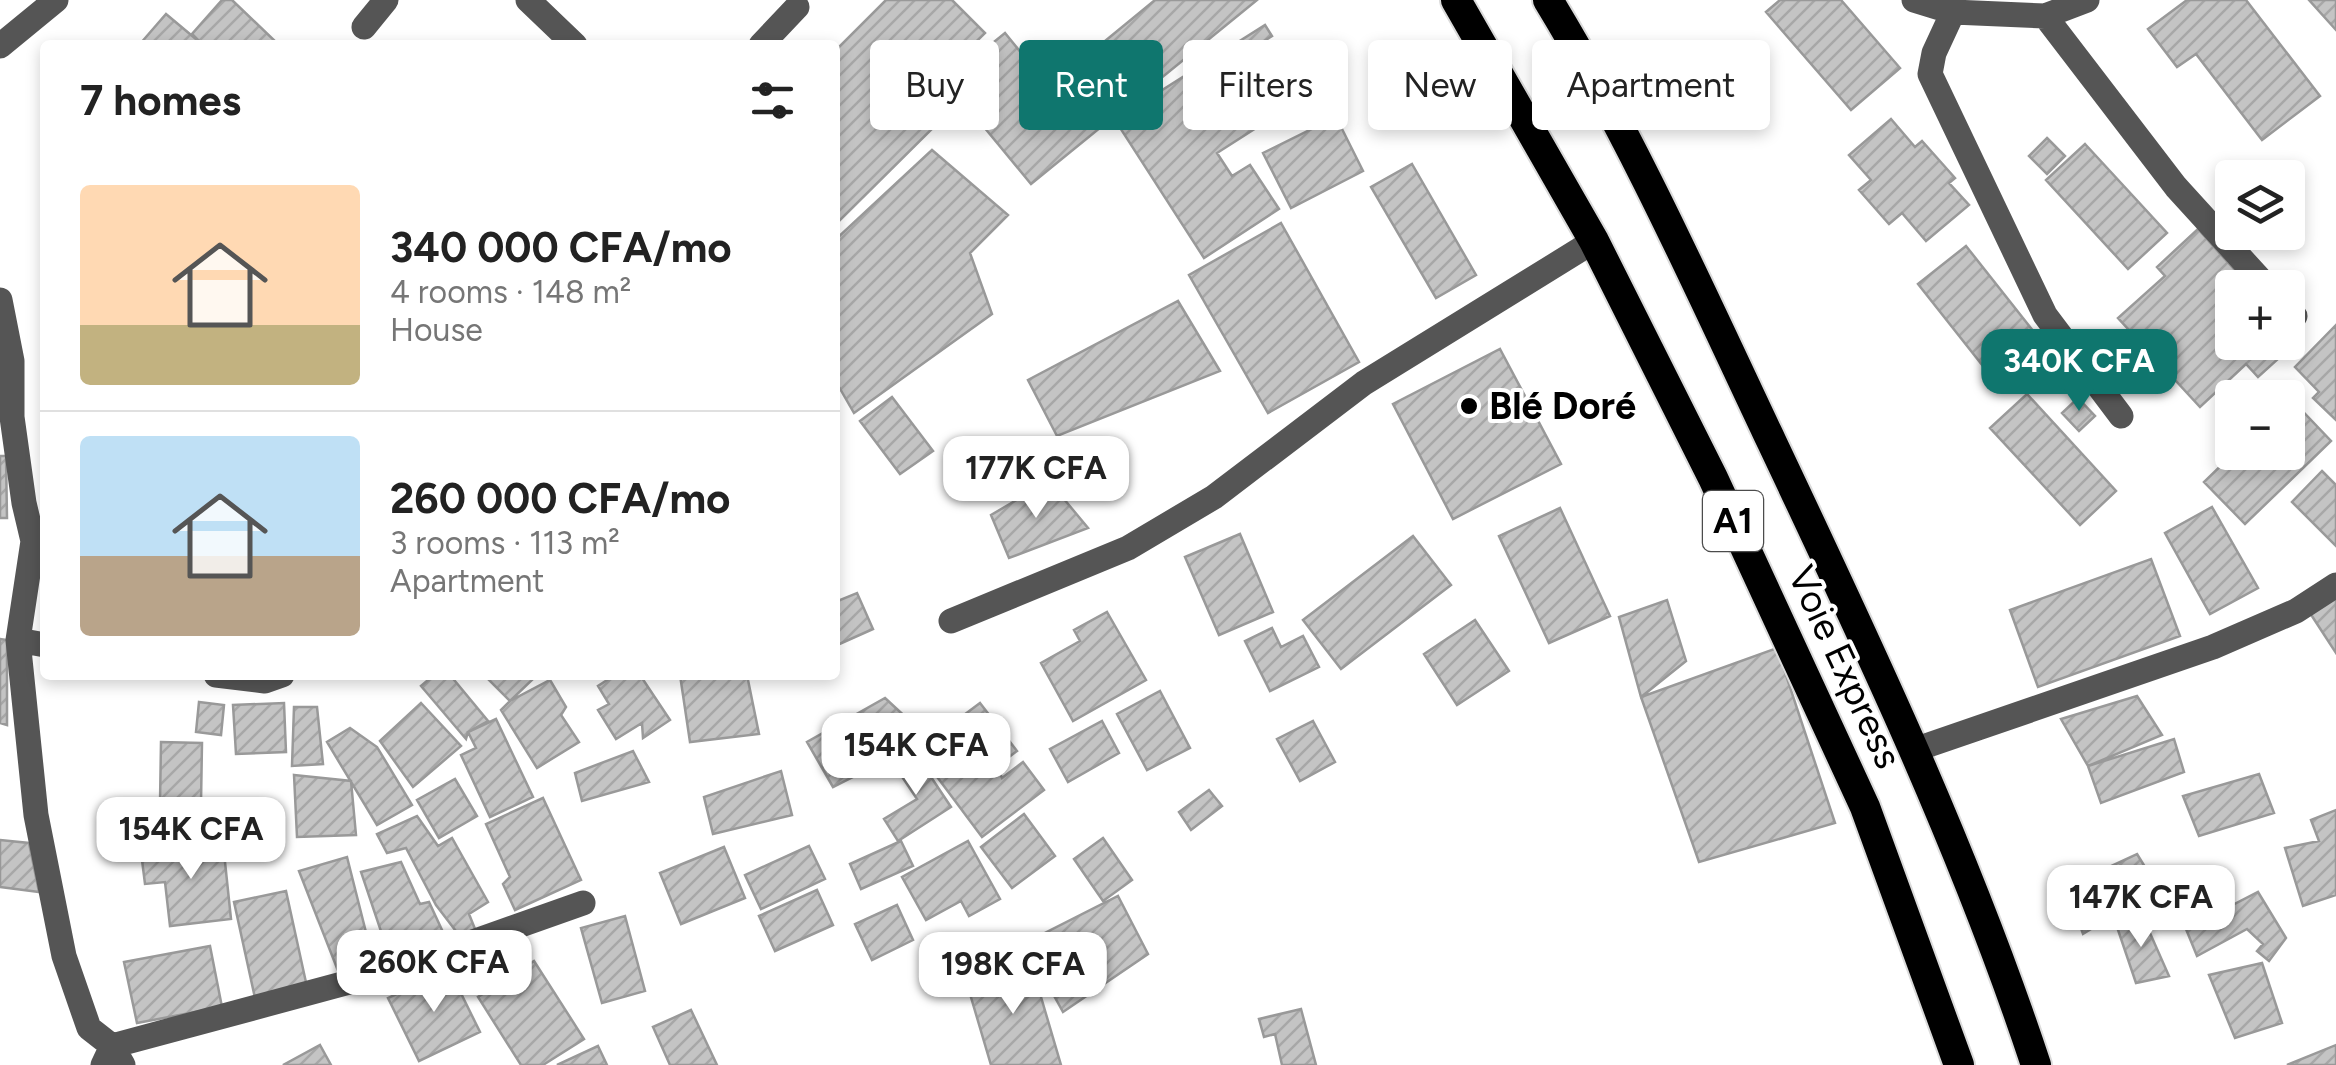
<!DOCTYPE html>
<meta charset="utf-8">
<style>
body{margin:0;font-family:Figtree,sans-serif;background:#f6f6f6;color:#222;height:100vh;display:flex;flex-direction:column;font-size:38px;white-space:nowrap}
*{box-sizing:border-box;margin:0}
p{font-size:32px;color:#767676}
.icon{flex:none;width:55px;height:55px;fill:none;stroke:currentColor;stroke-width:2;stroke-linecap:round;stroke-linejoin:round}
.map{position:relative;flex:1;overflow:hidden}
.panel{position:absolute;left:40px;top:40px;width:800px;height:640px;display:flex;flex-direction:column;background:#fff;border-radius:10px;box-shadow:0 5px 15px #0003}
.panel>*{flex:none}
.hud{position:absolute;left:870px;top:40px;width:950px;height:90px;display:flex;gap:20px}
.fabs{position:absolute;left:2215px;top:160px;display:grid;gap:20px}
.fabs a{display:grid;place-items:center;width:90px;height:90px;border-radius:10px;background:#fff;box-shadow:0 5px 15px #0003;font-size:50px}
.price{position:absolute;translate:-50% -85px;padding:0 22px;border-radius:20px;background:#fff;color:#222;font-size:32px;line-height:65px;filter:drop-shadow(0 2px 5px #0008)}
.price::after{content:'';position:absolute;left:50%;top:60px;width:30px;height:22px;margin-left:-15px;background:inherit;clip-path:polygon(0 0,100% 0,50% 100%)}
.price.active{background:#0f766e;color:#fff}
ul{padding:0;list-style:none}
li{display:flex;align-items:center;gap:30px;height:250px;padding:0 40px}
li+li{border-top:2px solid #e0e0e0}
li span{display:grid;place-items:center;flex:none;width:280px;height:200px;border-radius:10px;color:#555}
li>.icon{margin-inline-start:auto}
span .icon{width:120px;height:120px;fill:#fffc;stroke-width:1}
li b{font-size:42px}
h2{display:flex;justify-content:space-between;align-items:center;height:120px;padding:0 40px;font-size:42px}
.tag{padding:0 35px;border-radius:10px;background:#fff;box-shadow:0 5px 15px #0003;font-size:35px;line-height:90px}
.tag.active{background:#0f766e;color:#fff}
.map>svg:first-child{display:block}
</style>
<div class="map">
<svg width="2336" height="1065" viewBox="0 0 2336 1065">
<defs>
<pattern id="building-hatch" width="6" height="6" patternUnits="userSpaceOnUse" patternTransform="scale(2.5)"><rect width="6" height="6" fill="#c4c4c4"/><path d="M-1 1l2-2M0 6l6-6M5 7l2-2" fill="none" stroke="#a7a7a7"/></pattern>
</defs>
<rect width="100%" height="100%" fill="#fff"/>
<path fill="url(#building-hatch)" stroke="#999" stroke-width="2.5" d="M222,0H232L277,43L203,45L192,34Z
M886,0H952L985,33L929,88L951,110L835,225V51Z
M1155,0H1257L1031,184L946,81L1005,33L1049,87Z
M1780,0H1841L1900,68L1851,110L1766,12Z
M2187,0H2246L2320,96L2262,140L2196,54L2177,67L2148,29Z
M2309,0H2336V30Z
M166,14L203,45L140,44Z
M1265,25L1272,36L1222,68L1259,126L1217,153L1232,176L1250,165L1279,209L1204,258L1115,120Z
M1336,117L1363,171L1291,208L1263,153Z
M1891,119L1915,147L1922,141L1955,178L1949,183L1969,205L1926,241L1902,213L1889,224L1859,190L1871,180L1849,155Z
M2047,138L2065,156L2047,174L2029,156Z
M2085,144L2167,233L2128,269L2046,180Z
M932,150L1008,215L970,253L992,314L854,413L835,380V240Z
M1412,164L1476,275L1436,298L1371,187Z
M1281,223L1359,362L1268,413L1189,275Z
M2198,229L2251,288H2232V342H2288V327L2299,340L2258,377L2246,364L2200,407L2118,318L2165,276L2157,267Z
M1966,246L2042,342L1994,380L1918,284Z
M1178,301L1220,371L1057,436L1028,380Z
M2336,325V420L2313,398L2319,392L2295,367Z
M1500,349L1561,464L1453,519L1393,404Z
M2027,394L2116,491L2080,525L1990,428Z
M892,397L933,451L900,474L860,421Z
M2078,398L2095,416L2079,431L2062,413Z
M2291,399L2331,441L2245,524L2204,482L2235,452H2288V403Z
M0,456H6L7,518H0Z
M2322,471L2336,485V546L2292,502Z
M1049,481L1088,528L1009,558L991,515Z
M2212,507L2258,588L2210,614L2165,533Z
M1560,508L1610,616L1549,643L1499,536Z
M1240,534L1273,612L1219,635L1185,557Z
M1413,536L1451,585L1341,669L1303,620Z
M2151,559L2180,636L2038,687L2010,610Z
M857,593L873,629L835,646V602Z
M2336,596V653L2310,613Z
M1667,600L1686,661L1641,697L1619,617Z
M1107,612L1146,680L1073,721L1041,663L1080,641L1074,630Z
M1475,620L1509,671L1457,705L1424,654Z
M1272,628L1281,647L1303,636L1319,667L1270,691L1245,641Z
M0,639L7,640V725L0,723Z
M1777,648L1835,823L1699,862L1641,697Z
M434,675H450L488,721L468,732L466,739L421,686Z
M484,675H531L534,678L510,701Z
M615,675H640L670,720L643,738L642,723L616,739L598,710L609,704L598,686Z
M680,675H747L759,734L690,742Z
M550,680L566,707L561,715L579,742L537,768L501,710L510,701Z
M1160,691L1190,748L1147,770L1117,714Z
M2137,696L2162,735L2088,766L2061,719Z
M885,698L925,735L906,750L833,787L807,742Z
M199,702L224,705L221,735L196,732Z
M284,703L286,752L236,754L233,705Z
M421,703L461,746L413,787L380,741Z
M980,703L1017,751L997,766L1002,778L1023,762L1044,790L982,837L917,750Z
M294,707H317L323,764L292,766Z
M496,719L533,797L490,817L461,755L476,748L468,732Z
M1102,721L1119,753L1068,782L1050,749Z
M1313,721L1335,762L1300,781L1277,739Z
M350,728L377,747L412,805L377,825L327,742Z
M2174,739L2184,772L2101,803L2088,766Z
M161,742L202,743L201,803H160Z
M913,750L951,807L898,841L884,819L917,799L893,763Z
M633,751L649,782L582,801L575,773Z
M781,771L792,815L713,834L704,797Z
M2259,774L2274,813L2199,836L2183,796Z
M294,775L351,781L356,835L297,837Z
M455,779L477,816L439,838L417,800Z
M1209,790L1222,806L1191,830L1179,812Z
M543,798L581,880L515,910L503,884L510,877L486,824Z
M2336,810V895L2303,906L2285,848L2319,841L2311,820Z
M1024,814L1055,856L1012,888L981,847Z
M417,816L438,846L452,838L488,902L469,914L477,934L462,939L436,905L406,848L387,853L377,834Z
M1103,838L1132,880L1103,901L1074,859Z
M0,840L29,843L39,892L0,887Z
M901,841L913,866L861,889L850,864Z
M968,841L1000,899L969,916L961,901L926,920L902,877Z
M223,843L231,919L170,926L165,882L145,884L141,852Z
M809,846L825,879L761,909L745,875Z
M724,847L745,898L681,924L660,873Z
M2137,854L2158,888L2083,934L2066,887Z
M347,857L374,964L340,976L299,871Z
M401,862L420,904L429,902L448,943L394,970L361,872Z
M817,890L833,925L775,951L759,916Z
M286,891L307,987L255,998L234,902Z
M2258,892L2286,938L2269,961L2257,951L2263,944L2247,929L2197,956L2186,929Z
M1118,896L1148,954L1063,1012L1025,943Z
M897,905L913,940L872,960L855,924Z
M2142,915L2169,976L2136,983L2116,924Z
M625,916L645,991L602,1003L581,928Z
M210,946L222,1007L137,1023L124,962Z
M534,961L584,1039L543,1065H521L478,997Z
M1031,963L1061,1065H991L965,977Z
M2262,963L2282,1023L2235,1038L2209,975Z
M449,969L480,1032L419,1061L388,998Z
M1301,1009L1316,1065H1282L1275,1034L1264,1037L1259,1019Z
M691,1010L717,1065H670L653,1027Z
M320,1045L331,1065H283Z
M2336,1045V1065H2287Z
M598,1046L607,1065H557Z"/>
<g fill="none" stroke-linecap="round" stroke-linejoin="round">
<defs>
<path id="highway" d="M1456,0L1594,241L1713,478L1865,807L1959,1065
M1548,0C1632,138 1698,286 1767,432C1865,639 1964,847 2036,1065"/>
</defs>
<use href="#highway" stroke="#dbdbdb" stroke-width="34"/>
<path stroke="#555" stroke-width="25" d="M528,0L575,45
M1914,0L1953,12L2045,16L2087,0
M1953,12L1934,53L1930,74L2045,315L2121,416
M2045,16L2176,187L2268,288
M364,27L386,0
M761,45L797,7
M0,46L56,0
M0,300L12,361V417L24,503L33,541L18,640L36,815L64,956L89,1028L112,1046L123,1065
M2288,308L2295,316
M951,621L1128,548L1214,497L1364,383L1594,241
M18,640L45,645
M216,675L265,681L282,675
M1914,750L2213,647L2296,611L2336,585
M103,1065L112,1046L394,970L583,903"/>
<use href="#highway" stroke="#000" stroke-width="30"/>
</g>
<circle fill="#000" stroke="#fff" stroke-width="4" cx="1469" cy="406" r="10"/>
<g text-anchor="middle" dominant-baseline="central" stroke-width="8" stroke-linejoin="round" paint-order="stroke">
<rect fill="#fff" stroke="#4c4c4c" stroke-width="2.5" x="1703" y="491" width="60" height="60" rx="8"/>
<g font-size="35" font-weight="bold" fill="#000">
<text x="1733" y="521">A1</text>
</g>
<g font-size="38" font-weight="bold" fill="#000" stroke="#fff" text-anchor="start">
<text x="1489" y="406">Blé Doré</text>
</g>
<g font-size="38" fill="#000" stroke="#fff">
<text transform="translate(1845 667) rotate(65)">Voie Express</text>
</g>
</g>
</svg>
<div class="fabs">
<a><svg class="icon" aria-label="layers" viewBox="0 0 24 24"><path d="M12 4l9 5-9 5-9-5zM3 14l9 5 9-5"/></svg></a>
<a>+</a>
<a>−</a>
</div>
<b class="price active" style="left:2079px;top:414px">340K CFA</b>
<b class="price" style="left:1036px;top:521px">177K CFA</b>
<b class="price" style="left:916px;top:798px">154K CFA</b>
<b class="price" style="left:191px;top:882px">154K CFA</b>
<b class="price" style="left:2141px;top:950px">147K CFA</b>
<b class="price" style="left:434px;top:1015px">260K CFA</b>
<b class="price" style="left:1013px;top:1017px">198K CFA</b>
<div class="hud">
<a class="tag">Buy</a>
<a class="tag active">Rent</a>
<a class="tag">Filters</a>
<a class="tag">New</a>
<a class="tag">Apartment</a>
</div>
<section class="panel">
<h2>7 homes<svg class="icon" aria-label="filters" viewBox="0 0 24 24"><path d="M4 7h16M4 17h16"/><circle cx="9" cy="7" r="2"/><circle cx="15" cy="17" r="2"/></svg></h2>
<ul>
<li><span style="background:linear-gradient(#ffd9b3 70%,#c2b280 0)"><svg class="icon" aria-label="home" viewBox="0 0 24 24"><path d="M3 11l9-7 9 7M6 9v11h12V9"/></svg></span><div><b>340 000 CFA/mo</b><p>4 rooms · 148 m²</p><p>House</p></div></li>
<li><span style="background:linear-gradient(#bfe0f5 60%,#b9a48a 0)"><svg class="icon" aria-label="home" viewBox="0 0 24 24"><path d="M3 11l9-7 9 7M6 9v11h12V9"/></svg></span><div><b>260 000 CFA/mo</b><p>3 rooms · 113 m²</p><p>Apartment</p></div></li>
</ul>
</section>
</div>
